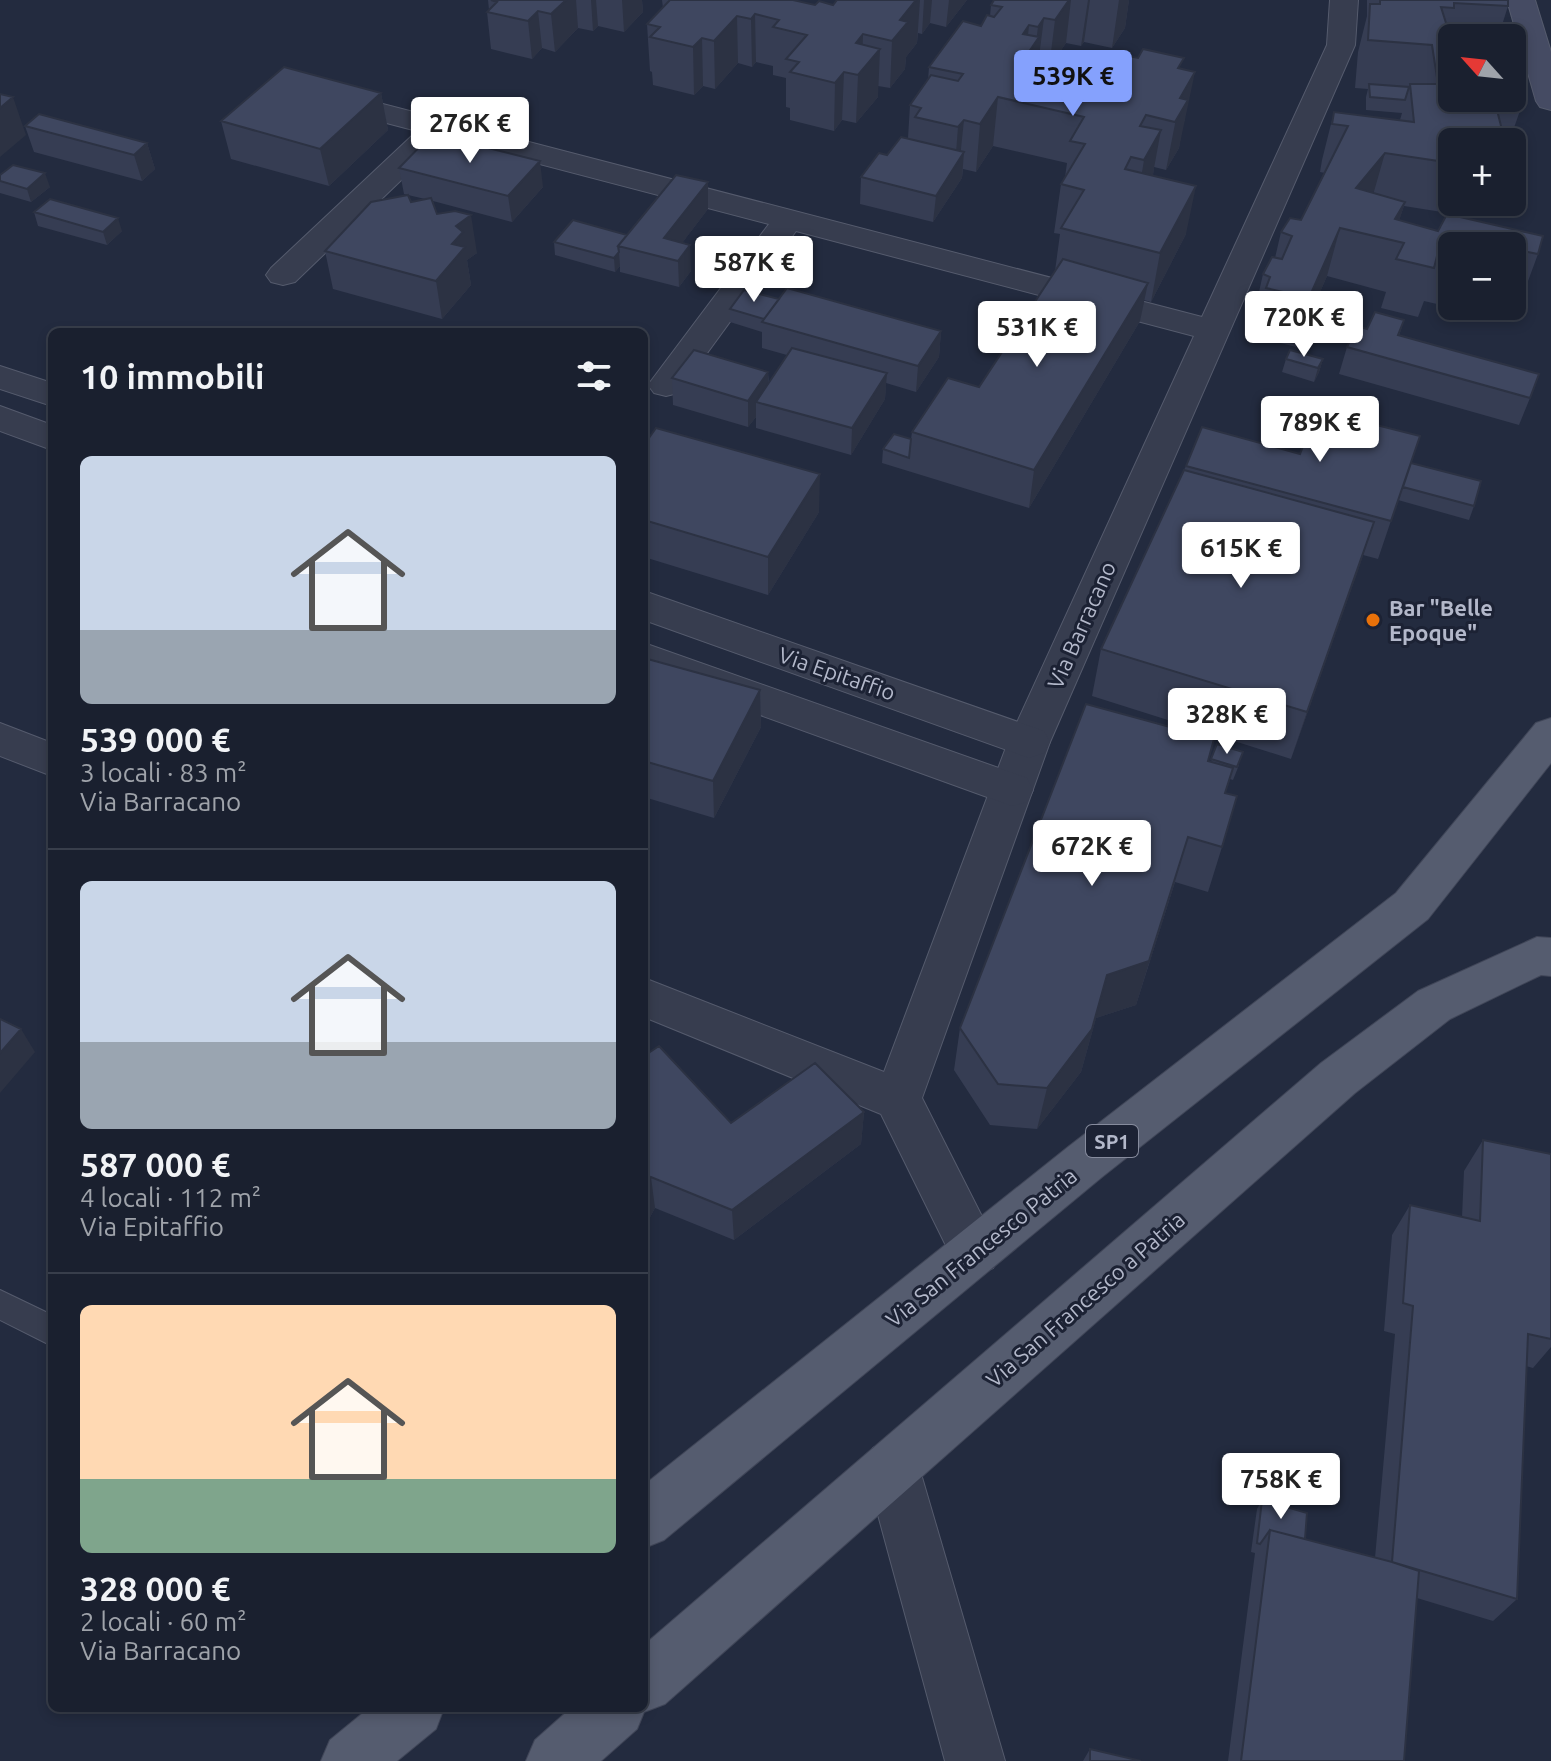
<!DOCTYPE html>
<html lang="it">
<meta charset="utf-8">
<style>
body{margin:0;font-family:Ubuntu,sans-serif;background:#272d3b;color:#f1f3f6;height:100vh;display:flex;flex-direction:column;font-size:30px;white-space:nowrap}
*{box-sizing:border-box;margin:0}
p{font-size:26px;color:#9fa3aa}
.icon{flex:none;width:44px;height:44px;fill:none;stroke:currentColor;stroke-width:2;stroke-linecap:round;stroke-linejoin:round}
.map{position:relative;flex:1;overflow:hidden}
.details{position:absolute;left:48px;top:328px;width:600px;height:1384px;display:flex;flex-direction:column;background:#1a202f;border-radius:12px;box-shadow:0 4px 12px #0003,0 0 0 2px #383e4b}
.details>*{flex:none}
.needle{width:52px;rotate:297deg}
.fabs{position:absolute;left:1438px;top:24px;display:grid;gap:16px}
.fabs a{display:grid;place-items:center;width:88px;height:88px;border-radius:12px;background:#1a202f;box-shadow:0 4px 12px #0003,0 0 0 2px #383e4b;font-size:40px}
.price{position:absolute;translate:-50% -68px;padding:0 18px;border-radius:8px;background:#fff;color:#222;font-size:26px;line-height:52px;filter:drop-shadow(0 2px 4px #0008)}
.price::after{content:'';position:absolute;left:50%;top:48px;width:24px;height:18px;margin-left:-12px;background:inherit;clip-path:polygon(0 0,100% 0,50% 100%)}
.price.current{background:#85a1fd;color:#111}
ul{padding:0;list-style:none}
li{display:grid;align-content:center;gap:16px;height:424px;padding:0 32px}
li+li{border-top:2px solid #383e4b}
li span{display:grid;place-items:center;height:248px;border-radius:12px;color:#555}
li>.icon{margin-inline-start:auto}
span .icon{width:144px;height:144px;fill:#fffc;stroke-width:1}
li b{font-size:34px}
h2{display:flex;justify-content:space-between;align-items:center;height:96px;padding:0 32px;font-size:34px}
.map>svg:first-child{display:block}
</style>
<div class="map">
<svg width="1551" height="1761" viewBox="0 0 1551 1761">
<rect width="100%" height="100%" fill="#232b3f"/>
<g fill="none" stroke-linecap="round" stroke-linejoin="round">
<defs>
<path id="service" d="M0,1290L52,1315V1346L0,1320Z"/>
<path id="minor" d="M1330,0H1358L1355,45L1050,742L922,1098L1000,1252L993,1268L975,1275L957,1268L881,1114L644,1017V978L884,1072L1008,742L1194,336L796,231L678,393L666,396L654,393L648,385L654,377L769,224L444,139L295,282L283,285L271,282L266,275L271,268L417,131L314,104L310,98L314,92L325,89L1202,317L1327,45Z
M0,723L52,743V776L0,756Z
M892,1440L911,1448L919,1467L1005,1761H945L865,1467L873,1448Z"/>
<path id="tertiary" d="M0,366L52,383V406L0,389Z
M0,406L52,425V450L0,431Z
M644,591L1044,731L1050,742L1044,753L1029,758L644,620Z
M644,643L1027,778L1033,790L1027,802L1012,806L644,673Z"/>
<path id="secondary" d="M1507,0H1535L1551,52V110L1540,107L1536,101Z"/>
<path id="primary" d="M1551,718V763L1428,919L1102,1177L664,1540L644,1548V1485L1068,1147L1396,893L1536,723Z
M1537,937L1551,938V976L1541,975L1450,1019L1355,1093L665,1704L644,1712L637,1729L601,1761H526L535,1740L571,1708H644V1645L1321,1063L1418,991Z
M369,1708H444L436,1729L397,1761H321L330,1740Z"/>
</defs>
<use href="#service" stroke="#555b6d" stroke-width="2"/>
<use href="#minor" stroke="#555b6d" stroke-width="2"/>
<use href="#tertiary" stroke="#555b6d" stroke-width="2"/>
<use href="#secondary" stroke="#555b6d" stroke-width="2"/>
<use href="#primary" stroke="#404658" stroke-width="2"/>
<use href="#service" fill="#373d4f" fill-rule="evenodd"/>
<use href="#minor" fill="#373d4f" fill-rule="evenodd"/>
<use href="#tertiary" fill="#373d4f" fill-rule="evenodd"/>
<use href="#secondary" fill="#454b63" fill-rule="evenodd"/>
<use href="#primary" fill="#555c6f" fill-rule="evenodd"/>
</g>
<path fill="#363d53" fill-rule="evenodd" d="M488,0H642L643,12L624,32L598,26L593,31L578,28L555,52L542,48L532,59L491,49L487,12L489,10Z
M662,0H794L815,5H833L837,0H967L946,27L930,23L922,34L918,33L917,43L906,57L905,69L890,88L878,86V97L856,123L842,120L834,131L790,120V108L786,107V78L773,75V66L756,62L752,67L738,63L715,89L703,86L694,95L653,85L652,72L650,71L647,24L663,8Z
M994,0H1129L1125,28L1112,48L1084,42L1081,46L1066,43L1049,68L1038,65L1035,71L1085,82H1107L1182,69L1185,120L1183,123L1179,148L1166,170L1154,167L1153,175L1186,234L1151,302L1144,300L1140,321L1029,508L882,463L883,449L911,439L912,432L979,387L1055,271L1060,234L1054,233L1061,184L1065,177L1067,163L993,146L976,172L963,169L962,178L933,222L860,204L861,177L908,138L910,105L928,80L929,67L981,26L990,16L991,5Z
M1367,0H1508V6L1498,38H1452V98H1512V52L1516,53L1527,91L1510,139L1504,138L1505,142H1452V202H1488L1473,217L1404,206L1399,220L1438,231L1447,214L1543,236L1538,254L1520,303L1512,301V246H1452V306H1483L1480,314L1424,301L1418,317L1381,308L1386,292L1327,276L1296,347L1254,336L1257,325L1252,323L1263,274L1272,257L1275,258L1281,232L1290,218L1301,220L1325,173L1320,172L1322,160L1334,112L1400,120L1402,113L1366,110V97L1368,89L1355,88L1358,52L1367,16Z
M381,93L388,130L329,186L231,159L221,121Z
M25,126L147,143L155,169L142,181L34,152Z
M399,168L543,187L512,222L433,201L437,214L477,253L467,260L471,285L442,319L333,289L325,251L408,195L404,194ZM408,195L425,199L411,202Z
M0,175L50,187L31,202L0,193Z
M708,182V209L682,243L691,271L679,287L620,272V266L615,272L555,255L554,242L627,235Z
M34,212L122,231L107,245L38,226Z
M779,299L941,331L939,357L916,392L886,383L885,399L851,455L756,428V417L748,427L673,405L672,378L768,372L769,383L787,355L762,348V332L730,322V309Z
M1404,320L1399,336L1530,398L1519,425L1339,374L1347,347L1367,329Z
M1286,359H1323L1319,372L1314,382L1282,372Z
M644,445L819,512L768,595L644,557Z
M1300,454L1411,463L1474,506L1469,520L1398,500L1378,559L1363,555L1291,759L1092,696L1101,649L1184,470L1186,466Z
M644,658L760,690L761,727L714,818L644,797Z
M1217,744L1239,765L1233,780L1230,779L1225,793L1222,847L1208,892L1175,882L1136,1005L1096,1018L1081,1072L1037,1129L990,1125L954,1070L960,1028L1208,761L1211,762Z
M644,1056L731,1123L864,1112L861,1144L734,1240L655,1208L644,1228Z
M1483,1140L1551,1339V1347L1533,1368L1526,1366L1517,1599L1493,1621L1417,1598L1404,1761H1228L1255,1553L1251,1552L1257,1509L1262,1500L1305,1539L1375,1558L1395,1334L1384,1331L1392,1235L1410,1205L1462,1217L1464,1171Z
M1090,1749L1141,1761H1083Z"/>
<path fill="#2c3243" d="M566,0H576L578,28L555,52L551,14Z
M591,0H596L598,26L593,31Z
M622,0H642L643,12L624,32Z
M916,0H920L917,43L906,57L905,69L890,88L892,41L900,20Z
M924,0H932L930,23L922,34Z
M949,0H967L946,27Z
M1069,0H1071L1066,43L1049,68L1055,20Z
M1088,0H1090L1084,42L1081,46Z
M1119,0H1129L1125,28L1112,48Z
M538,11L542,48L532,59L528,21Z
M755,14L756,62L752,67L751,19Z
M737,16L738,63L715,89L714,41Z
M1044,18L1038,65L1035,70L1031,105L1018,81L1023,34L1029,25L1026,56L1036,42L1038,27Z
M863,34L862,71L880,49L878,97L856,123L858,75L856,43Z
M702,38L703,86L694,95L693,47Z
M844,72L842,120L834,131L835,83Z
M1195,72L1179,148L1166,170L1180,98Z
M381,93L388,130L329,186L320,149Z
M13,97L26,135L0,157V108Z
M998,97L993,146L976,172L980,124Z
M964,120L960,158L964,152L962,178L933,222L936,196L955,166L958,127Z
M1161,130L1152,179L1136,209L1144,160Z
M147,143L155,169L142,181L134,155Z
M1385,153L1371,202L1356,188Z
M540,161L543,187L512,222L508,196Z
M45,173L50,187L31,202L27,189Z
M708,182V209L670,259L664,238Z
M1196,186L1186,234L1151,302L1160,253Z
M1405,202L1393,241L1395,219Z
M1478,202H1488L1473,217Z
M471,215L477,253L467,260L471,285L442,319L436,281L452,244L456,226Z
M118,218L122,231L107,245L103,232Z
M1340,228L1327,276L1296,347L1309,298Z
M690,245L691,271L679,287L678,261Z
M619,252L620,266L615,272L614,258Z
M1148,283L1140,321L1029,508L1034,470Z
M941,331L939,357L916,392L918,366Z
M1323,359L1319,372L1314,382L1318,368Z
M768,372L769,399L756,402V417L748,427V401Z
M887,373L885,399L851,455L852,428Z
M820,474L819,512L768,595V557Z
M1374,522L1358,571L1291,759L1307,712Z
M760,690L761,727L714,818L713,781Z
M1188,837L1136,1005L1096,1018L1081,1072L1037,1129L1047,1088L1107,975Z
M21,1029L35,1052L0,1093V1053Z
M864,1112L861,1144L734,1240L732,1210Z
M651,1177L655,1208L644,1228V1191Z"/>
<path fill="#3f4760" stroke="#2c3243" stroke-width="2" d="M491,0H566L551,14L538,11L528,21L487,12L497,2Z
M669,0H793L815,5L819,1L833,5L837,0H916L900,20L908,22L892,41L863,34L856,43L880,49L858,75L844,72L835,83L790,72L799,62L786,59L807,35L773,27L779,20L755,14L751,19L737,16L714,41L702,38L693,47L650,37L660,27L647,24L670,0Z
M994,0H1069L1055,20L1044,18L1038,27L1029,25L1023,34L1039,37L1022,62L1036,65L1032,70L1085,82L1088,77L1107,82L1123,55L1138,58L1143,49L1184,58L1178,68L1195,72L1180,98L1188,100L1175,122L1146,115L1140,126L1161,130L1144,160L1131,157L1125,169L1196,186L1160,253L1061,228L1084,190L1061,184L1085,144L1070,141L1084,117L998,97L980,124L964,120L958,127L915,117L921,108L910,105L931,75L958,81L963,74L929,67L963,21L981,26L987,15L994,17L1002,7L991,5Z
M1380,0H1508V6L1454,3V8L1441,7L1446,23L1467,30L1469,38H1452V98H1494L1505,142H1452V163L1385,153L1356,188L1405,202L1395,219L1438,231L1447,214L1543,236L1538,254L1512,249V246H1452V255L1438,252L1434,268L1396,259L1404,243L1340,228L1309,298L1266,288L1270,277L1263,274L1272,257L1282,259L1292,236L1281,232L1290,218L1301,220L1348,126L1332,124L1334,112L1414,122L1410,84H1438L1432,45L1368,40L1370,4H1380Z
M1512,52L1516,53L1527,91L1512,90Z
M284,67L381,93L320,149L221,121Z
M1369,84L1409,87L1405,100L1370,97Z
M0,94L13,97L0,108Z
M39,114L147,143L134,155L25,126Z
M432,134L540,161L508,196L399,168Z
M901,137L964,152L936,196L861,177L879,153L887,155Z
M13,165L45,173L27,189L0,181V175Z
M676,175L708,182L664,238L690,245L678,261L618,246Z
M408,195L411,202L431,198L437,214L455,211L471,215L456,226L463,232L452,244L465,247L436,281L325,251L371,202Z
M50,199L118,218L103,232L34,212Z
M573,220L627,235L618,246L619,252L614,258L554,242Z
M1063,259L1148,283L1034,470L912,432L948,378L979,387Z
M787,288L941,331L918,366L762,322Z
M744,290L779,299L764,319L730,309Z
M1375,312L1404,320L1398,335L1539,374L1530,398L1347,347L1357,326L1367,329Z
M792,348L887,373L852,428L756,402Z
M694,350L768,372L748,401L672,378Z
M1290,350L1323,359L1318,368L1286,359Z
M1317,410L1420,436L1391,521L1186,466L1202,427L1300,454Z
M656,428L820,474L768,557L644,520V445Z
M894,434L911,439L909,458L883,449Z
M1411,463L1481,481L1474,506L1403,487Z
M1184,470L1374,522L1307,712L1101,649Z
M644,658L760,690L713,781L644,761Z
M1086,704L1214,739L1208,761L1233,768L1225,793L1237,796L1222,847L1188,837L1149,961L1107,975L1092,1029L1047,1088L998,1084L960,1028Z
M1217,744L1243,752L1237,767L1211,759Z
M0,1019L21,1029L0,1053Z
M659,1046L731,1123L815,1063L864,1112L732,1210L651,1177L644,1191V1056Z
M1483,1140L1551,1154V1339L1528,1334L1517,1599L1392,1562L1419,1571L1404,1761H1241L1270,1530L1392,1562L1413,1306L1403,1303L1410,1205L1480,1221Z
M1262,1500L1307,1513L1305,1539L1270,1530L1260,1544L1257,1543Z
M1090,1749L1141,1761H1090Z"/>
<circle fill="#e8710a" stroke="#1c2234" stroke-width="3" cx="1373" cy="620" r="8"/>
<g text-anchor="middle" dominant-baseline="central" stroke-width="6" stroke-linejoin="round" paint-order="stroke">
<rect fill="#1c2234" stroke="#868b9d" stroke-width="2" x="1086" y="1125" width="52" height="32" rx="6"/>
<g font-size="20" font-weight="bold" fill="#b3b8ca">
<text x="1112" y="1141">SP1</text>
</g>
<g font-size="22" font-weight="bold" fill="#b3b8ca" stroke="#1c2234" text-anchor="start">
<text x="1389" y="607">Bar "Belle<tspan x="1389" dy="25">Epoque"</tspan></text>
</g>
<g font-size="22" fill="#b3b8ca" stroke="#1c2234">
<text transform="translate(1081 625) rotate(-66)">Via Barracano</text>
<text transform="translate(837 673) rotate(19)">Via Epitaffio</text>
<text transform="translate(981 1247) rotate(-39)">Via San Francesco Patria</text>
<text transform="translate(1085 1299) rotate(-41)">Via San Francesco a Patria</text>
</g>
</g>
</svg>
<div class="fabs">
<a><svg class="needle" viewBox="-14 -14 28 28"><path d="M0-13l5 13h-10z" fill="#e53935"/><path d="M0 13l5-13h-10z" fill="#9fa3aa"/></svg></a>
<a>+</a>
<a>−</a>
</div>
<b class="price current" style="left:1073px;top:118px">539K €</b>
<b class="price" style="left:470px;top:165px">276K €</b>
<b class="price" style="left:754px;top:304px">587K €</b>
<b class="price" style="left:1304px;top:359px">720K €</b>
<b class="price" style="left:1037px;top:369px">531K €</b>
<b class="price" style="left:1320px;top:464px">789K €</b>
<b class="price" style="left:1241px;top:590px">615K €</b>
<b class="price" style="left:1227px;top:756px">328K €</b>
<b class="price" style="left:1092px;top:888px">672K €</b>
<b class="price" style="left:1281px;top:1521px">758K €</b>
<section class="details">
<h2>10 immobili<svg class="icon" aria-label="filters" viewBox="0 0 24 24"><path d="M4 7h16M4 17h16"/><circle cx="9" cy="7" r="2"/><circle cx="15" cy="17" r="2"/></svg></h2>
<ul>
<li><span style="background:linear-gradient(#c9d6e8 70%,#9aa5b1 0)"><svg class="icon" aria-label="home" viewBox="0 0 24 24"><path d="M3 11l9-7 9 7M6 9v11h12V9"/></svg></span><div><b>539 000 €</b><p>3 locali · 83 m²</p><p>Via Barracano</p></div></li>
<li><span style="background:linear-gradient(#c9d6e8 65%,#9aa5b1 0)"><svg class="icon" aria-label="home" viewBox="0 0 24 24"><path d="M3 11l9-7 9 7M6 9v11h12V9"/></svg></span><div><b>587 000 €</b><p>4 locali · 112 m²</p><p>Via Epitaffio</p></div></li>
<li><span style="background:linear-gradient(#ffd9b3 70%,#7fa58c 0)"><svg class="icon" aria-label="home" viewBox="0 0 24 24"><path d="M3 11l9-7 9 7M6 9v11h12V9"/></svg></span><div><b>328 000 €</b><p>2 locali · 60 m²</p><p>Via Barracano</p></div></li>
</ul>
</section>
</div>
